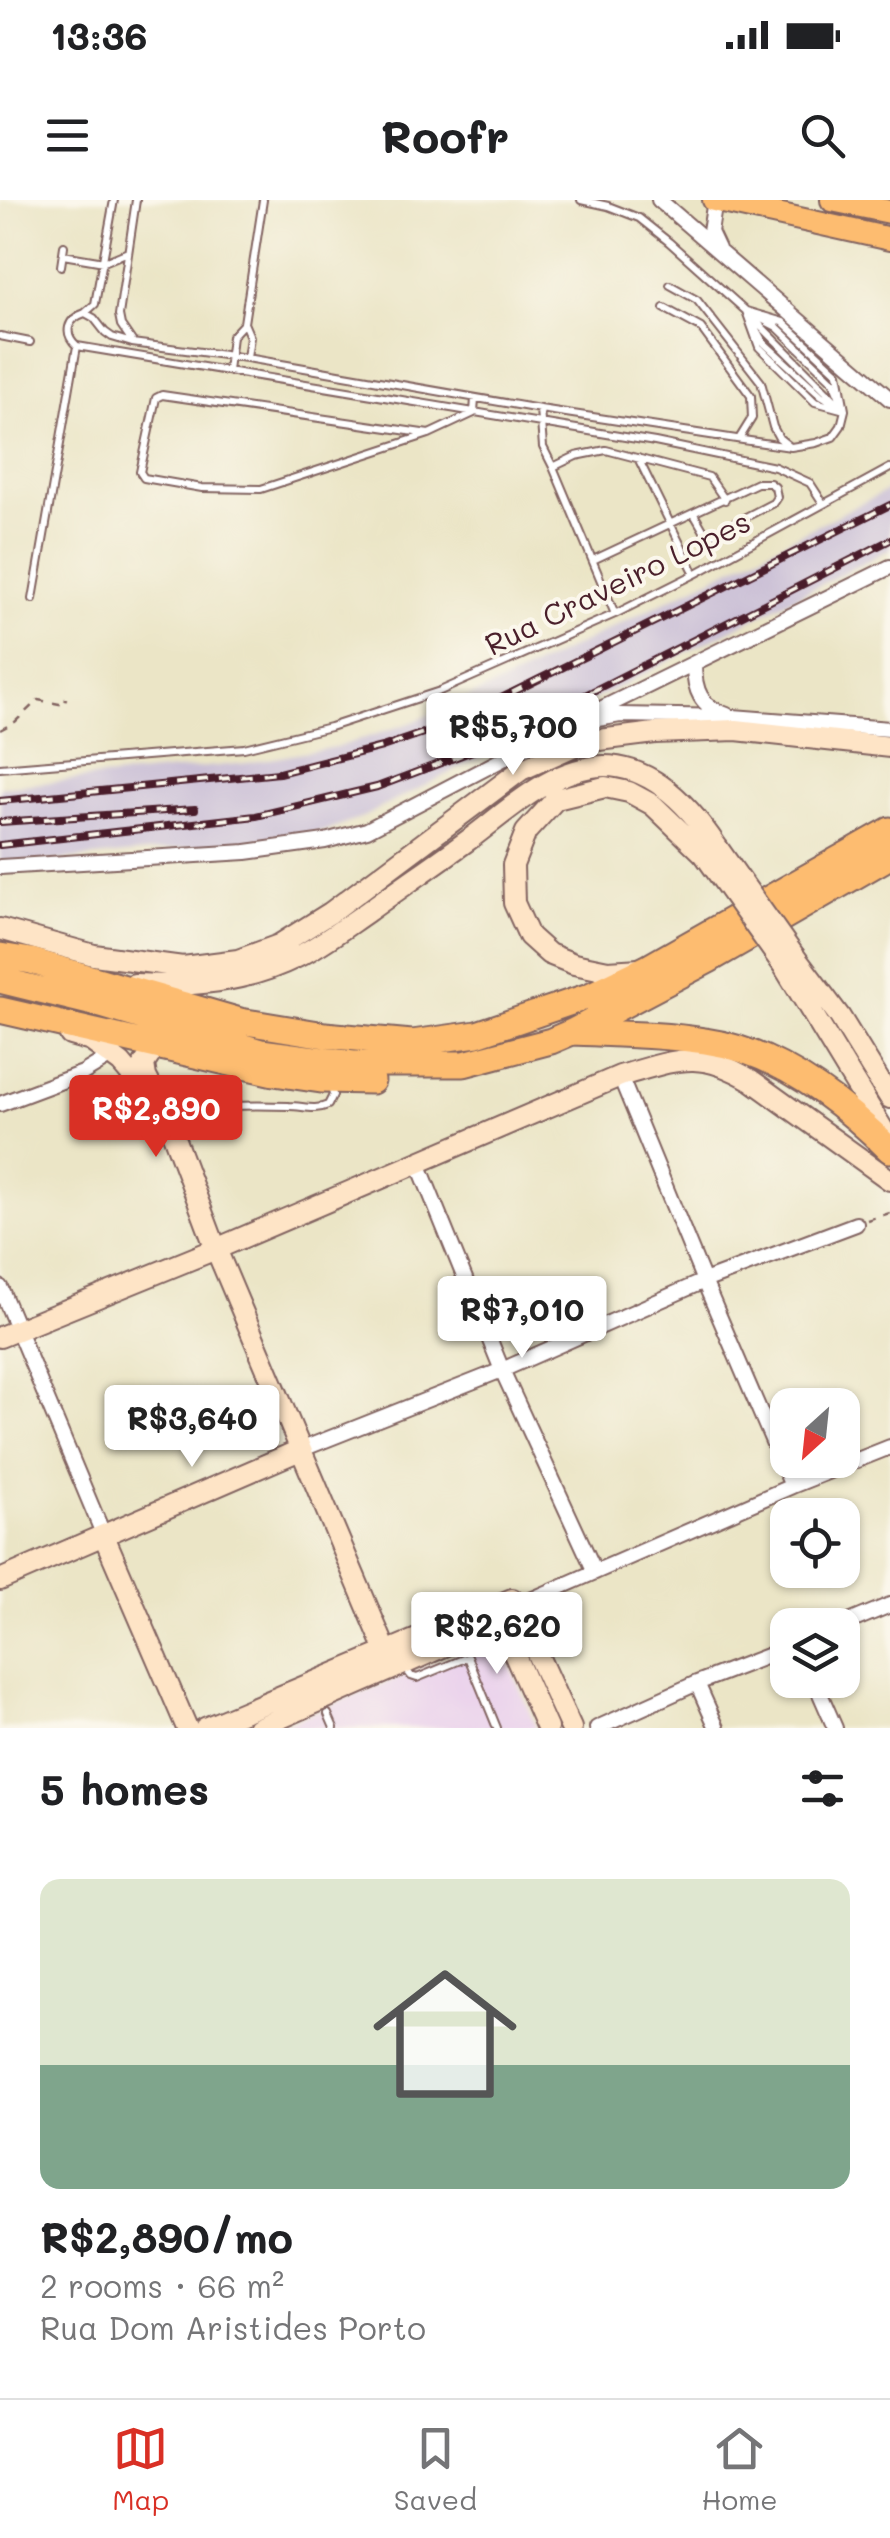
<!DOCTYPE html>
<meta charset="utf-8">
<style>
body{margin:0;font-family:Mali,sans-serif;background:#f6f6f6;color:#202124;height:100vh;display:flex;flex-direction:column;font-size:38px;white-space:nowrap}
*{box-sizing:border-box;margin:0}
p{font-size:32px;color:#757577}
.icon{flex:none;width:55px;height:55px;fill:none;stroke:currentColor;stroke-width:2;stroke-linecap:round;stroke-linejoin:round}
.map{position:relative;height:1528px;overflow:hidden}
.sheet{display:flex;flex-direction:column;background:#fff;flex:1}
.sheet>*{flex:none}
.needle{width:65px;rotate:207deg}
.controls{position:absolute;left:770px;top:1188px;display:grid;gap:20px}
.controls a{display:grid;place-items:center;width:90px;height:90px;border-radius:20px;background:#fff;box-shadow:0 2px 8px #0004;font-size:50px}
.price{position:absolute;translate:-50% -85px;padding:0 22px;border-radius:10px;background:#fff;color:#222;font-size:32px;line-height:65px;filter:drop-shadow(0 2px 5px #0008)}
.price::after{content:'';position:absolute;left:50%;top:60px;width:30px;height:22px;margin-left:-15px;background:inherit;clip-path:polygon(0 0,100% 0,50% 100%)}
.price.on{background:#d93025;color:#fff}
ul{padding:0;list-style:none}
li{display:grid;align-content:center;gap:20px;height:530px;padding:0 40px}
li span{display:grid;place-items:center;height:310px;border-radius:20px;color:#555}
li>.icon{margin-inline-start:auto}
span .icon{width:180px;height:180px;fill:#fffc;stroke-width:1}
li b{font-size:42px}
h2{display:flex;justify-content:space-between;align-items:center;height:120px;padding:0 40px;font-size:42px}
.status{display:flex;justify-content:space-between;align-items:center;height:70px;padding:0 50px;background:#fff;direction:ltr}
.status svg{height:28px;fill:currentColor}
header{display:flex;justify-content:space-between;align-items:center;height:130px;padding:0 40px;background:#fff;font-size:45px;font-weight:800}
.dock{display:flex;justify-content:space-around;align-items:center;height:140px;border-top:2px solid #e0e0e0;background:#fff;font-size:28px;color:#757577}
.dock a{display:grid;justify-items:center;gap:5px}
.dock .on{color:#d93025}
.map>svg:first-child{display:block}
</style>
<div class="status"><b>13:36</b><svg viewBox="0 0 49 12"><path d="M0 12V9h3v3zM5 12V6h3v6zM10 12V3h3v9zM15 12V0h3v12zM26 1h20v11H26zM47 4h2v5h-2z"/></svg></div>
<header><svg class="icon" aria-label="menu" viewBox="0 0 24 24"><path d="M4 6h16M4 12h16M4 18h16"/></svg>Roofr<svg class="icon" aria-label="search" viewBox="0 0 24 24"><circle cx="10" cy="10" r="6"/><path d="M15 15l6 6"/></svg></header>
<div class="map">
<svg width="890" height="1528" viewBox="0 0 890 1528">
<rect width="100%" height="100%" fill="#fbf7ec"/>
<filter id="ink" filterUnits="userSpaceOnUse"><feTurbulence type="fractalNoise" baseFrequency=".01" numOctaves="2"/><feDisplacementMap in="SourceGraphic" scale="20" xChannelSelector="R" yChannelSelector="G"/><feConvolveMatrix kernelMatrix="1 2 1 2 8 2 1 2 1" color-interpolation-filters="sRGB"/></filter>
<filter id="wash" filterUnits="userSpaceOnUse"><feTurbulence type="fractalNoise" baseFrequency=".0048" numOctaves="4" result="noise"/><feDisplacementMap in="SourceGraphic" scale="40" xChannelSelector="R" yChannelSelector="G"/><feGaussianBlur stdDeviation="2.25" result="paint"/><feColorMatrix in="noise" values="0 0 0 0 0 0 0 0 0 0 0 0 0 0 0 0 0 1.4 0 .05"/><feComposite in="paint" operator="in"/></filter>
<g filter="url(#wash)">
<rect width="100%" height="100%" fill="#ebe5c6"/>
<path fill="#ead1ec" d="M499,1437L536,1528H276L304,1516Z"/>
<path fill="#cabfd6" d="M890,289V349L361,618L333,629L295,638L0,666V587L248,563L341,546L413,522L508,480Z"/>
</g>
<g filter="url(#ink)">
<g fill="none" stroke-linecap="round" stroke-linejoin="round">
<defs>
<path id="lane" d="M581,0L608,6L639,18L669,42L746,111L844,209
M63,55L104,62L128,52
M61,66L64,46
M670,85L697,100L761,182L773,227L779,238L789,246
M664,108L701,128L751,196L752,218L739,239
M746,111L777,127L833,181L845,210L821,195L763,142Z
M85,113L95,104L114,0
M244,123L263,0
M0,136L30,142
M132,141L121,125L119,115L136,0
M228,171L232,136L244,123L250,137L247,158
M540,209L543,247L553,267
M429,234L261,289L202,288L144,278L140,272L156,198L162,195L429,234L474,213L475,198
M638,258L695,374
M823,303L810,283L775,267L655,242L77,146C63,133 67,119 85,113L94,118L105,132L112,137L132,143L247,158L540,209L743,240L791,247L816,243L833,237L841,226L845,210L838,173L783,122L746,111L759,147L815,202L845,210
M593,360L757,283H770L775,287L777,297L773,303L713,334L705,333L694,314
M33,399L77,146
M615,414L553,267L576,256L606,250L709,277L725,300
M0,568L244,548L330,527L440,491L615,414L695,374L890,268
M168,915C198,904 256,905 289,906C303,906 315,911 328,905L333,895L331,886
M405,1468L411,1476L417,1478L468,1457L497,1528
M328,1514L334,1528"/>
<path id="street" d="M659,0L890,199
M715,0L710,32L718,49
M694,464C694,491 701,507 727,515
M592,520L620,515L733,517L890,529
M0,667L246,652L325,641L367,630L572,523L890,367
M620,876L704,1081L792,1286
M0,904L83,873L111,856
M418,963L502,1170L595,1372
M0,1087L104,1336
M300,1250L502,1170L704,1081L856,1024
M518,1414L533,1399L792,1286L890,1247
M842,1425L890,1405
M814,1480L835,1528
M697,1483L717,1528
M597,1528L697,1483L788,1448"/>
<path id="secondary" d="M0,729L94,755L183,767L238,760L279,745L330,713L521,570L583,542L655,533L736,530L890,547
M795,757L840,817L890,898
M783,765L890,941
M640,769L608,771L574,764L549,754L529,736L514,703L513,665L526,632L556,599L605,587L629,592L653,605L704,654
M134,784C191,787 245,783 297,757C322,745 345,727 367,712C400,688 434,665 467,641C507,612 551,567 604,566C654,566 692,609 717,647
M70,835L91,841L121,863L166,916L216,1049L386,1451
M154,892L146,877L144,864L150,855L160,847
M0,1137L216,1049L620,876C677,860 698,848 751,880L890,980
M104,1336L187,1528
M0,1380L300,1250
M496,1413L547,1528
M205,1528L512,1399L571,1528
M258,1528L518,1414"/>
<path id="primary" d="M714,0L890,39
M832,0L890,12"/>
<path id="highway" d="M0,756L31,761L240,821L325,835L412,843L477,834L589,796L647,768L890,630
M0,780L98,804L261,852L353,864H464L551,841L572,832L709,760L890,656
M0,810L274,873L321,880L372,881
M572,832C616,834 661,834 705,841C777,851 840,900 890,950"/>
</defs>
<use href="#lane" stroke="#826461" stroke-width="10"/>
<use href="#street" stroke="#826461" stroke-width="18"/>
<use href="#secondary" stroke="#826461" stroke-width="24"/>
<use href="#primary" stroke="#826461" stroke-width="26"/>
<use href="#highway" stroke="#826461" stroke-width="29"/>
<path stroke="#826461" stroke-width="2.5" stroke-dasharray="8 8" stroke-linecap="butt" d="M0,530L15,522L38,500L65,505L66,498
M867,1020L890,1013"/>
<use href="#lane" stroke="#fff" stroke-width="6"/>
<use href="#street" stroke="#fff" stroke-width="14"/>
<use href="#secondary" stroke="#fee4c6" stroke-width="20"/>
<use href="#primary" stroke="#fdbc70" stroke-width="22"/>
<use href="#highway" stroke="#fdbc70" stroke-width="25"/>
<defs>
<path id="rail" d="M0,601L279,573L382,547L435,529L485,506L890,305
M0,622L195,609
M0,645L256,616L377,587L483,547L890,340"/>
</defs>
<use href="#rail" stroke="#4a1f2b" stroke-width="8"/>
<use href="#rail" stroke="#fbf7ec" stroke-width="4" stroke-dasharray="11" stroke-linecap="butt"/>
<defs>
<path id="secondary-bridge" d="M717,647L795,757
M704,654L783,765"/>
</defs>
<use href="#secondary-bridge" stroke="#826461" stroke-width="24" stroke-linecap="butt"/>
<use href="#secondary-bridge" stroke="#fee4c6" stroke-width="20"/>
</g>
</g>
<g text-anchor="middle" dominant-baseline="central" stroke-width="8" stroke-linejoin="round" paint-order="stroke">
<g font-size="30" fill="#4a1f2b" stroke="#fbf7ec">
<text transform="translate(617 382) rotate(-26)">Rua Craveiro Lopes</text>
</g>
</g>
</svg>
<div class="controls">
<a><svg class="needle" viewBox="-14 -14 28 28"><path d="M0-13l5 13h-10z" fill="#e53935"/><path d="M0 13l5-13h-10z" fill="#757577"/></svg></a>
<a><svg class="icon" aria-label="locate" viewBox="0 0 24 24"><circle cx="12" cy="12" r="6"/><path d="M12 2v4M12 18v4M2 12h4M18 12h4"/></svg></a>
<a><svg class="icon" aria-label="layers" viewBox="0 0 24 24"><path d="M12 4l9 5-9 5-9-5zM3 14l9 5 9-5"/></svg></a>
</div>
<b class="price" style="left:513px;top:578px">R$5,700</b>
<b class="price on" style="left:156px;top:960px">R$2,890</b>
<b class="price" style="left:522px;top:1161px">R$7,010</b>
<b class="price" style="left:192px;top:1270px">R$3,640</b>
<b class="price" style="left:497px;top:1477px">R$2,620</b>
</div>
<section class="sheet">
<h2>5 homes<svg class="icon" aria-label="filters" viewBox="0 0 24 24"><path d="M4 7h16M4 17h16"/><circle cx="9" cy="7" r="2"/><circle cx="15" cy="17" r="2"/></svg></h2>
<ul>
<li><span style="background:linear-gradient(#dfe7d0 60%,#7fa58c 0)"><svg class="icon" aria-label="home" viewBox="0 0 24 24"><path d="M3 11l9-7 9 7M6 9v11h12V9"/></svg></span><div><b>R$2,890/mo</b><p>2 rooms · 66 m²</p><p>Rua Dom Aristides Porto</p></div></li>
</ul>
</section>
<nav class="dock">
<a class="on"><svg class="icon" aria-label="map" viewBox="0 0 24 24"><path d="M3 6l6-2 6 2 6-2v14l-6 2-6-2-6 2zM9 4v14M15 6v14"/></svg>Map</a>
<a><svg class="icon" aria-label="saved" viewBox="0 0 24 24"><path d="M7 4h10v16l-5-4-5 4z"/></svg>Saved</a>
<a><svg class="icon" aria-label="home" viewBox="0 0 24 24"><path d="M3 11l9-7 9 7M6 9v11h12V9"/></svg>Home</a>
</nav>
